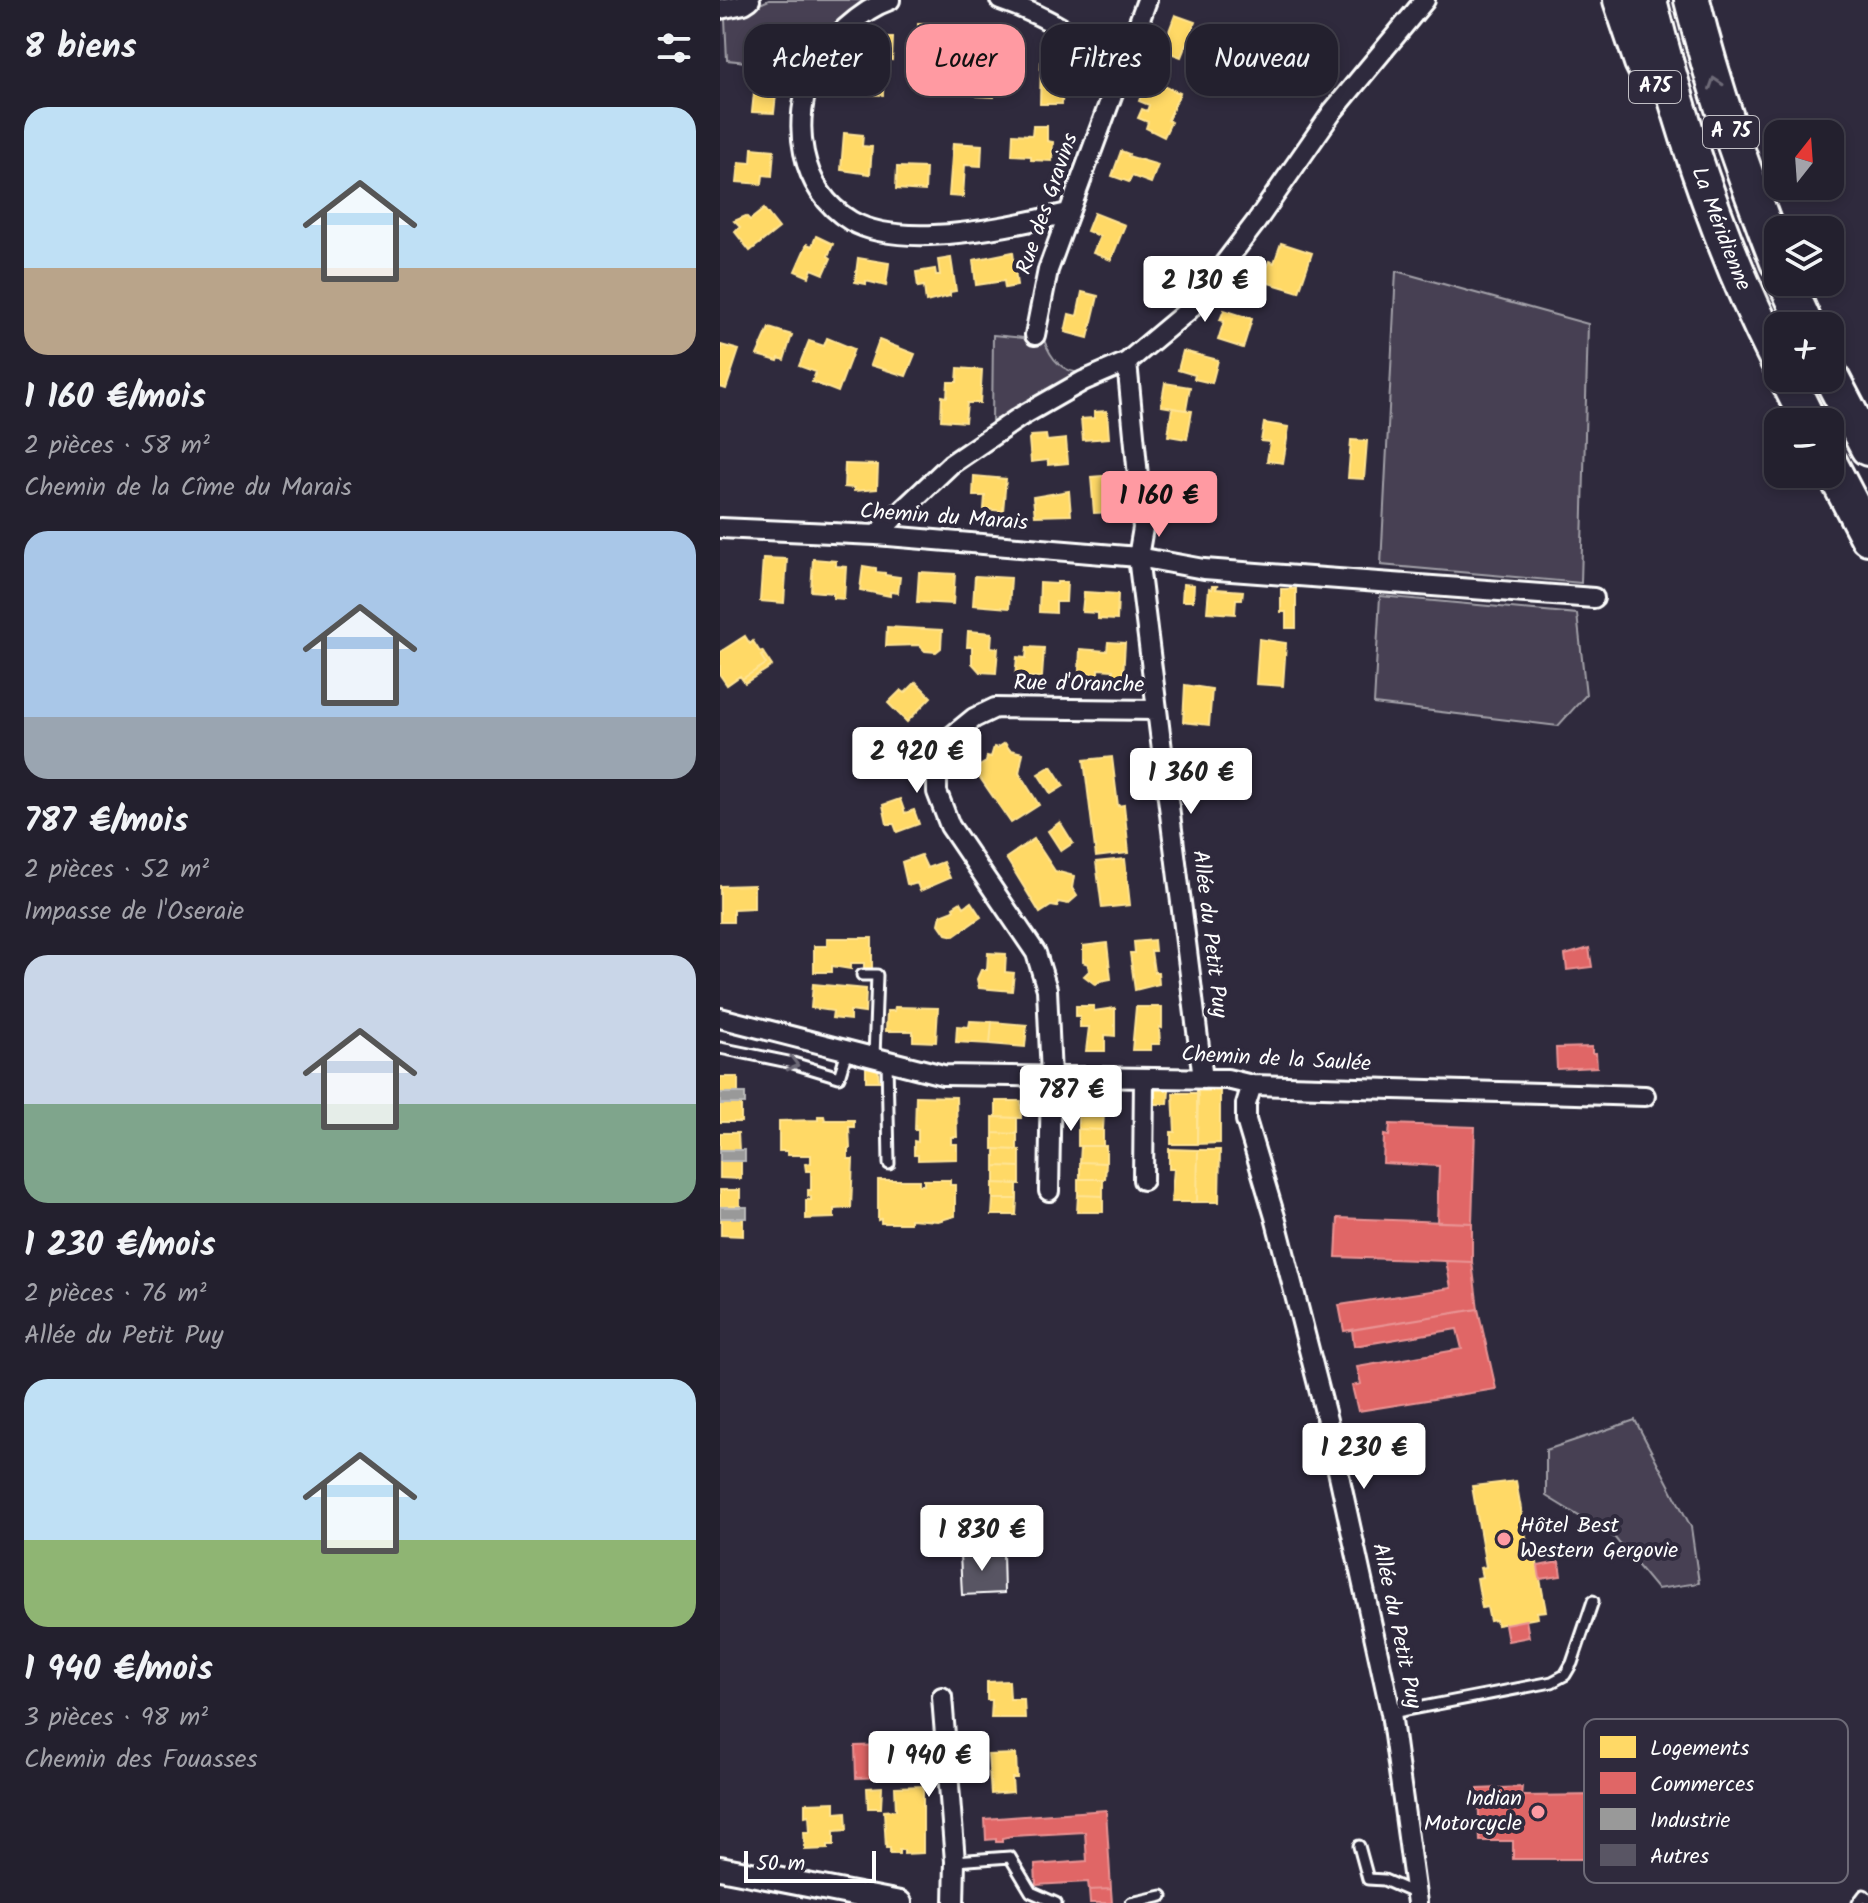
<!DOCTYPE html>
<html lang="fr">
<meta charset="utf-8">
<style>
body{margin:0;font-family:Kalam,sans-serif;background:#2b2836;color:#f1f3f6;height:100vh;display:flex;flex-direction:column;font-size:30px;white-space:nowrap}
*{box-sizing:border-box;margin:0}
p{font-size:26px;color:#a3a3aa}
.icon{flex:none;width:44px;height:44px;fill:none;stroke:currentColor;stroke-width:2;stroke-linecap:round;stroke-linejoin:round}
.map{position:relative;flex:1;overflow:hidden}
.side{display:flex;flex-direction:column;background:#23202e;width:720px}
.side>*{flex:none}
.banner{position:absolute;left:24px;top:24px;width:760px;height:72px;display:flex;gap:16px}
.needle{width:52px;rotate:17deg}
.controls{position:absolute;left:1044px;top:120px;display:grid;gap:16px}
.controls a{display:grid;place-items:center;width:80px;height:80px;border-radius:16px;background:#23202e;box-shadow:0 4px 12px #0003,0 0 0 2px #403e4a;font-size:40px}
.scale{position:absolute;left:24px;bottom:20px;width:132px;box-sizing:border-box;padding-left:8px;border:4px solid #fff;border-top:0;font-size:22px;line-height:28px;white-space:nowrap;color:#fff;-webkit-text-stroke:6px #2f2a3d;paint-order:stroke}
.price{position:absolute;translate:-50% -68px;padding:0 18px;border-radius:8px;background:#fff;color:#222;font-size:26px;line-height:52px;filter:drop-shadow(0 2px 4px #0008)}
.price::after{content:'';position:absolute;left:50%;top:48px;width:24px;height:18px;margin-left:-12px;background:inherit;clip-path:polygon(0 0,100% 0,50% 100%)}
.price.on{background:#ff9aa2;color:#111}
ul{padding:0;list-style:none}
li{display:grid;align-content:center;gap:16px;height:424px;padding:0 24px}
li span{display:grid;place-items:center;height:248px;border-radius:24px;color:#555}
li>.icon{margin-inline-start:auto}
span .icon{width:144px;height:144px;fill:#fffc;stroke-width:1}
li b{font-size:34px}
h2{display:flex;justify-content:space-between;align-items:center;height:96px;padding:0 24px;font-size:34px}
.chip{padding:0 28px;border-radius:24px;background:#23202e;box-shadow:0 4px 12px #0003,0 0 0 2px #403e4a;font-size:28px;line-height:72px}
.chip.on{background:#ff9aa2;color:#111}
main{display:flex;flex:1;min-height:0}
.map>svg:first-child{display:block}
</style>
<main>
<section class="side">
<h2>8 biens<svg class="icon" aria-label="filters" viewBox="0 0 24 24"><path d="M4 7h16M4 17h16"/><circle cx="9" cy="7" r="2"/><circle cx="15" cy="17" r="2"/></svg></h2>
<ul>
<li><span style="background:linear-gradient(#bfe0f5 65%,#b9a48a 0)"><svg class="icon" aria-label="home" viewBox="0 0 24 24"><path d="M3 11l9-7 9 7M6 9v11h12V9"/></svg></span><div><b>1 160 €/mois</b><p>2 pièces · 58 m²</p><p>Chemin de la Cîme du Marais</p></div></li>
<li><span style="background:linear-gradient(#a9c7e8 75%,#9aa5b1 0)"><svg class="icon" aria-label="home" viewBox="0 0 24 24"><path d="M3 11l9-7 9 7M6 9v11h12V9"/></svg></span><div><b>787 €/mois</b><p>2 pièces · 52 m²</p><p>Impasse de l'Oseraie</p></div></li>
<li><span style="background:linear-gradient(#c9d6e8 60%,#7fa58c 0)"><svg class="icon" aria-label="home" viewBox="0 0 24 24"><path d="M3 11l9-7 9 7M6 9v11h12V9"/></svg></span><div><b>1 230 €/mois</b><p>2 pièces · 76 m²</p><p>Allée du Petit Puy</p></div></li>
<li><span style="background:linear-gradient(#bfe0f5 65%,#8fb573 0)"><svg class="icon" aria-label="home" viewBox="0 0 24 24"><path d="M3 11l9-7 9 7M6 9v11h12V9"/></svg></span><div><b>1 940 €/mois</b><p>3 pièces · 98 m²</p><p>Chemin des Fouasses</p></div></li>
</ul>
</section>
<div class="map">
<svg width="1148" height="1903" viewBox="0 0 1148 1903">
<rect width="100%" height="100%" fill="#2f2a3d"/>
<filter id="ink" filterUnits="userSpaceOnUse"><feTurbulence type="fractalNoise" baseFrequency=".0125" numOctaves="2"/><feDisplacementMap in="SourceGraphic" scale="16" xChannelSelector="R" yChannelSelector="G"/><feConvolveMatrix kernelMatrix="1 2 1 2 8 2 1 2 1" color-interpolation-filters="sRGB"/></filter>
<g filter="url(#ink)">
<path fill="#464152" stroke="#a2a0a8" stroke-width="2" d="M49,0H143L111,29L92,54L87,68L7,60L5,19Z
M676,271L868,324L861,583L661,565Z
M273,335L324,340C331,359 342,373 364,373L272,422Z
M660,596L857,614L866,695L838,726L654,704Z
M915,1420L971,1527L979,1583L937,1589L895,1538L826,1496V1450Z"/>
<path fill="#ffd966" stroke="#ffe494" stroke-width="2" d="M455,15L475,22L461,57L442,50Z
M198,23L225,24V28H227L226,57L197,55L198,43H194L195,36H198Z
M158,38H173L172,60L164,59L163,95L138,94L139,58L157,59Z
M258,58L281,59L280,77L275,76L274,97L257,96Z
M321,61L344,62L342,104H320Z
M35,83L57,85L54,113L32,112Z
M437,83L460,93L448,120L451,122L444,137L426,128L428,122L418,118L422,109L427,111L429,105L419,101L425,86L434,90Z
M313,126H327V141L333,142L332,161L311,160V156L292,155L293,134L312,135Z
M124,133L143,135L142,146L152,147L150,174L121,170Z
M233,143L262,145L261,166L245,165L243,197L229,196Z
M32,148L54,150L52,176L43,175L42,184L17,182L19,162L31,163Z
M401,151L409,154L408,156L438,165L431,183L412,176L409,182L392,176Z
M177,167L206,168L205,191L176,189Z
M44,209L59,228L30,251L15,232L20,227L14,221L26,216L30,220Z
M374,213L405,225L391,260L373,253L380,236L367,231Z
M96,236L113,244L108,256L111,258L104,274L92,269L89,277L75,271L87,244L92,246Z
M561,243L592,253L579,292L542,281L549,261L554,263Z
M293,252L297,286L285,288L284,281L256,285L253,260Z
M138,258L169,263L166,286L146,281V284L135,282Z
M231,258L236,291L230,292V296L206,302L204,286L198,287L196,272L215,269L216,275H220L218,260Z
M362,292L378,296L368,338L345,332L349,314L357,316Z
M504,310L532,319L523,348L498,340L504,321L500,320Z
M49,328L72,335L64,360L59,358L58,361L37,355Z
M107,338L134,349L118,392L92,382L96,372L79,366L89,341L104,346Z
M159,340L195,354L186,376L150,365Z
M1,345L19,350L6,389L0,387Z
M463,351L498,360L492,383L474,379L475,375L458,370Z
M238,368L262,370L260,403H247L245,422L221,420L222,396L227,397L228,382H237Z
M445,383L470,387L466,410L441,406Z
M452,408L472,411L467,439L448,436Z
M387,411L389,438L363,440L361,419L374,418V412Z
M544,423L569,427L563,463L547,461L550,442L541,441Z
M326,435L327,441L346,439L348,463L328,465V460L311,462L309,439L311,436Z
M631,440L647,441L644,479L628,478Z
M125,464L158,465L157,489L134,491V488L124,487Z
M394,475L395,512L374,513L371,477Z
M254,476L286,479L283,511L264,509L265,496H253Z
M349,491L351,515L315,516L313,497Z
M43,558L67,559L64,603L40,601Z
M93,559L116,561V566L126,567L124,599L113,598V593L91,591Z
M143,566L156,568V572L165,573V575L180,577L178,593L170,592V596L140,590Z
M199,572L235,574L233,604L197,602Z
M255,576L291,578L289,608L253,605Z
M337,582H347L346,602H336V613L319,612L320,583L337,584Z
M463,584L474,585L473,601H462Z
M492,586H497L496,589L523,591L522,599H516L515,614L487,612L489,588L492,589Z
M561,589H576V628H566V612H561Z
M364,592L398,594L397,620L378,619V613L362,612Z
M167,627L222,630L221,648L216,652L205,651L199,645L166,646Z
M248,631L272,633L271,647L278,648L276,673L260,672L252,663V647H247Z
M25,636L30,644L33,641L40,652L42,651L44,654L41,656L46,664L22,679L20,676L7,685L0,675V652Z
M539,639L566,643L563,686L536,684Z
M388,642L405,643L403,677L393,676V670L378,669V675L359,672L360,649L387,651Z
M307,647L324,648L322,677H295L297,657L306,658Z
M44,654L52,666L25,683L22,679L46,664L41,656Z
M196,682L211,697L187,722L168,703L181,690L185,693Z
M465,685L492,689L489,725L463,722Z
M166,740H186L185,766L156,768L155,750L166,749Z
M285,743L290,750L303,753L299,773L319,805L291,823L254,769L266,762L267,756L271,757L274,747L277,748Z
M392,757L398,806L404,805L409,853L376,857L364,760Z
M331,766L344,786L331,794L318,774Z
M180,799L185,813L194,810L199,824L177,832L174,824H167L163,805Z
M340,822L353,843L341,851L328,831Z
M314,839L335,871L354,876L352,888L357,896L348,904L338,902L337,907L331,906L320,913L286,858Z
M201,855L207,868L223,862L230,878L200,891L197,883L191,885L187,884L182,862Z
M405,859L410,905L382,908L376,862Z
M34,885V908L13,909V922H0V886Z
M241,902L244,907L251,902L261,917L234,936L226,934L219,924L221,915L234,910L233,907Z
M107,938H152V970H144V963H131V969L112,966V972H94V946H107Z
M434,940L435,951H431L434,972H438L439,984L415,990L410,953H415L414,942Z
M387,943L391,979L380,981L376,985L364,976L369,971L368,964L363,962V946Z
M268,953L286,954L285,972L294,973L292,991L259,988L257,979L261,970H267Z
M93,984L146,989L145,1013L130,1011V1020L112,1018L113,1011L91,1008Z
M356,1006H374V1011L395,1008V1036L385,1035V1051H366L369,1027H360V1016H356Z
M175,1007L218,1008L216,1042L193,1041V1031H166L167,1011H174Z
M416,1007H442V1028L439,1027L440,1044H431V1050H412Z
M250,1021L272,1022L270,1044L236,1042L237,1026L249,1027Z
M272,1022L307,1025L305,1047L270,1044Z
M146,1061L158,1065L159,1081H146Z
M0,1077H18V1093H0Z
M433,1090H449L448,1104H433Z
M477,1091H500V1143L477,1144Z
M341,1093H352V1108H340Z
M453,1093H478L477,1144H451V1132H455Z
M196,1096L236,1097L237,1137H231V1144H237V1159L198,1160V1155H194V1141L198,1142V1130H195Z
M276,1101H301V1118L276,1117Z
M0,1104H21V1122H0Z
M358,1113H384L383,1130L358,1129Z
M98,1116H104L105,1120H134V1127H129L130,1149H128V1159H133L131,1208L114,1209V1218L86,1219V1200H91V1197L88,1196V1190H91V1171H86L85,1164L91,1163V1155H67V1151H59V1121L98,1120Z
M273,1117L297,1118V1134L273,1133Z
M358,1129L383,1130V1146H358Z
M0,1133H18L19,1150H0Z
M273,1133L297,1134V1150L273,1149Z
M361,1146H386V1163L360,1162Z
M275,1149L300,1150V1167L275,1166Z
M449,1149L478,1150L477,1202H451L454,1169H449Z
M478,1150H500L499,1202H477Z
M0,1161H21V1179L0,1178Z
M360,1162L386,1163L385,1179H360Z
M275,1166L300,1167V1184L275,1183Z
M358,1179H383V1196L358,1195Z
M158,1180H199V1185H204V1180H230V1185H235V1216L218,1221L190,1219V1223H161V1219L158,1220Z
M273,1183L297,1184V1199H273Z
M0,1190H20V1206L0,1207Z
M358,1195L383,1196V1212H357Z
M273,1199H297L296,1215H272Z
M1,1218H23V1236L1,1235Z
M796,1481L810,1559L816,1557L826,1611L817,1612L818,1618L777,1625L776,1620L770,1621L767,1607L762,1608L757,1578L762,1577L760,1568L766,1567L752,1486Z
M289,1681L290,1699H304L305,1718H271L272,1700H267V1682Z
M296,1754L297,1778H292L293,1792L271,1794L268,1755Z
M203,1786V1853L184,1854V1850H179V1854H170V1848H166L164,1811L176,1810L175,1787Z
M162,1787L161,1808H148L147,1788Z
M115,1802V1813L126,1812L127,1830L114,1831V1845H108V1849L85,1850L84,1832H90L89,1815L85,1816V1803Z"/>
<path fill="#e06666" stroke="#e99494" stroke-width="2" d="M869,948L872,967L847,970L845,955Z
M872,1047V1053H876L877,1067L837,1069L836,1048Z
M670,1124L755,1127L752,1223L717,1222L719,1166L663,1163L664,1135L669,1136Z
M618,1218L752,1223V1262L616,1257Z
M726,1261L752,1262L758,1309L624,1331L619,1305L731,1288Z
M758,1309L776,1389L638,1411L632,1386L641,1384L637,1367L742,1349L737,1329L634,1346L632,1330Z
M839,1562L841,1576L820,1579L818,1566Z
M806,1620L809,1637L788,1641L785,1624Z
M201,1744L203,1776L136,1778L135,1746Z
M802,1787L801,1796L877,1795L878,1828H883L896,1859H793V1841H760L758,1789Z
M386,1810L391,1889L369,1890L368,1882L316,1885L315,1865L367,1861L365,1832L292,1836L282,1838V1842H276V1839L266,1840L265,1819Z
M391,1889L392,1903H370L369,1890Z"/>
<path fill="#999" stroke="#b8b8b8" stroke-width="2" d="M0,1093H25V1104H0Z
M0,1150H25V1161H0Z
M0,1207H27V1218H0Z"/>
<path fill="#595564" stroke="#fff" stroke-width="2" d="M283,1552L284,1593L242,1595L240,1554Z"/>
<g fill="none" stroke-linecap="round" stroke-linejoin="round">
<defs>
<path id="service" d="M142,975H157L154,1057
M0,1048L73,1063L119,1077L127,1051
M167,1059L169,1164
M671,1713L832,1682L845,1675L852,1663L873,1601
M639,1846L648,1879L664,1880L694,1893
M235,1861L290,1857L311,1892L336,1903
M411,1903L442,1896
M1138,1903L1144,1895L1148,1899"/>
<path id="minor" d="M170,0C141,10 107,41 94,69C70,120 79,190 131,221C183,251 292,226 348,213
M280,0C330,17 359,37 400,70
M0,9L24,4L30,0
M315,335L328,270L427,0
M407,362L423,528L418,557L483,1079
M0,528L156,535L418,557L484,569L874,598
M156,535L231,464L300,417L363,381L407,362L469,310L536,222L613,111L705,0
M0,1018L223,1075L507,1079L532,1085L925,1096
M532,1085L526,1104V1120L555,1217L607,1420L671,1713L697,1903
M423,1180L424,1078
M329,1191L331,1076L327,989L316,953L230,826L217,792V766L227,740L254,718L275,708L437,710
M222,1697L235,1861L234,1903"/>
<path id="tertiary" d="M0,1868L180,1903"/>
<g id="motorway">
<path d="M901,0L922,62L930,78"/>
<path id="s1" d="M929,0C960,124 1000,247 1058,361"/>
<path d="M972,0C994,90 1025,176 1058,262"/>
<path d="M1066,282L1086,326"/>
<path d="M1110,375L1148,448"/>
<path d="M1067,378L1089,422"/>
<path d="M1110,464L1148,537"/>
</g>
</defs>
<use href="#service" stroke="#fff" stroke-width="15"/>
<use href="#minor" stroke="#fff" stroke-width="24"/>
<use href="#tertiary" stroke="#fff" stroke-width="28"/>
<use href="#motorway" stroke="#fff" stroke-width="40"/>
<use href="#service" stroke="#2f2a3d" stroke-width="9"/>
<use href="#minor" stroke="#2f2a3d" stroke-width="18"/>
<use href="#tertiary" stroke="#2f2a3d" stroke-width="22"/>
<use href="#motorway" stroke="#2f2a3d" stroke-width="34"/>
</g>
<defs><path id="oneway-chevron" d="M-2-3.5L2.5 0L-2 3.5" fill="none" stroke-width="1.6" stroke-linecap="round" stroke-linejoin="round" transform="scale(2)"/></defs>
<g stroke="#6d6a77">
<use href="#oneway-chevron" transform="translate(995 83) rotate(-108)"/>
<use href="#oneway-chevron" transform="translate(73 1064) rotate(15)"/>
</g>
</g>
<g fill="#ff9aa2" stroke="#2f2a3d" stroke-width="3">
<circle cx="784" cy="1539" r="8"/>
<circle cx="818" cy="1812" r="8"/>
</g>
<g text-anchor="middle" dominant-baseline="central" stroke-width="8" stroke-linejoin="round" paint-order="stroke">
<g fill="#2f2a3d" stroke="#c1bfc5" stroke-width="2">
<rect x="909" y="71" width="52" height="32" rx="6"/>
<rect x="983" y="116" width="56" height="32" rx="6"/>
</g>
<g font-size="20" font-weight="bold" fill="#fff">
<text x="935" y="87">A75</text>
<text x="1011" y="132">A 75</text>
</g>
<g font-size="22" fill="#fff" stroke="#2f2a3d">
<text transform="translate(328 204) rotate(-71)">Rue des Gravins</text>
<text stroke="none"><textPath href="#s1" startOffset="240">La Méridienne</textPath></text>
<text transform="translate(224 518) rotate(4)">Chemin du Marais</text>
<text transform="translate(359 685) rotate(1)">Rue d'Oranche</text>
<text transform="translate(489 934) rotate(83)">Allée du Petit Puy</text>
<text transform="translate(556 1060) rotate(3)">Chemin de la Saulée</text>
<text transform="translate(676 1626) rotate(78)">Allée du Petit Puy</text>
</g>
<g font-size="22" fill="#fff" stroke="#2f2a3d" text-anchor="start">
<text x="800" y="1526">Hôtel Best<tspan x="800" dy="25">Western Gergovie</tspan></text>
<text x="802" y="1799" text-anchor="end">Indian<tspan x="802" dy="25">Motorcycle</tspan></text>
</g>
</g>
<rect x="864" y="1719" width="264" height="164" rx="12" fill="#2f2a3d" stroke="#6d6a77" stroke-width="2"/>
<rect x="880" y="1736" width="36" height="22" fill="#ffd966"/>
<rect x="880" y="1772" width="36" height="22" fill="#e06666"/>
<rect x="880" y="1808" width="36" height="22" fill="#999"/>
<rect x="880" y="1844" width="36" height="22" fill="#595564"/>
<g font-size="22" fill="#fff">
<text x="930" y="1755">Logements</text>
<text x="930" y="1791">Commerces</text>
<text x="930" y="1827">Industrie</text>
<text x="930" y="1863">Autres</text>
</g>
</svg>
<div class="controls">
<a><svg class="needle" viewBox="-14 -14 28 28"><path d="M0-13l5 13h-10z" fill="#e53935"/><path d="M0 13l5-13h-10z" fill="#a3a3aa"/></svg></a>
<a><svg class="icon" aria-label="layers" viewBox="0 0 24 24"><path d="M12 4l9 5-9 5-9-5zM3 14l9 5 9-5"/></svg></a>
<a>+</a>
<a>−</a>
</div>
<div class="scale">50 m</div>
<b class="price" style="left:485px;top:324px">2 130 €</b>
<b class="price on" style="left:439px;top:539px">1 160 €</b>
<b class="price" style="left:197px;top:795px">2 920 €</b>
<b class="price" style="left:471px;top:816px">1 360 €</b>
<b class="price" style="left:351px;top:1133px">787 €</b>
<b class="price" style="left:644px;top:1491px">1 230 €</b>
<b class="price" style="left:262px;top:1573px">1 830 €</b>
<b class="price" style="left:209px;top:1799px">1 940 €</b>
<div class="banner">
<a class="chip">Acheter</a>
<a class="chip on">Louer</a>
<a class="chip">Filtres</a>
<a class="chip">Nouveau</a>
</div>
</div>
</main>
